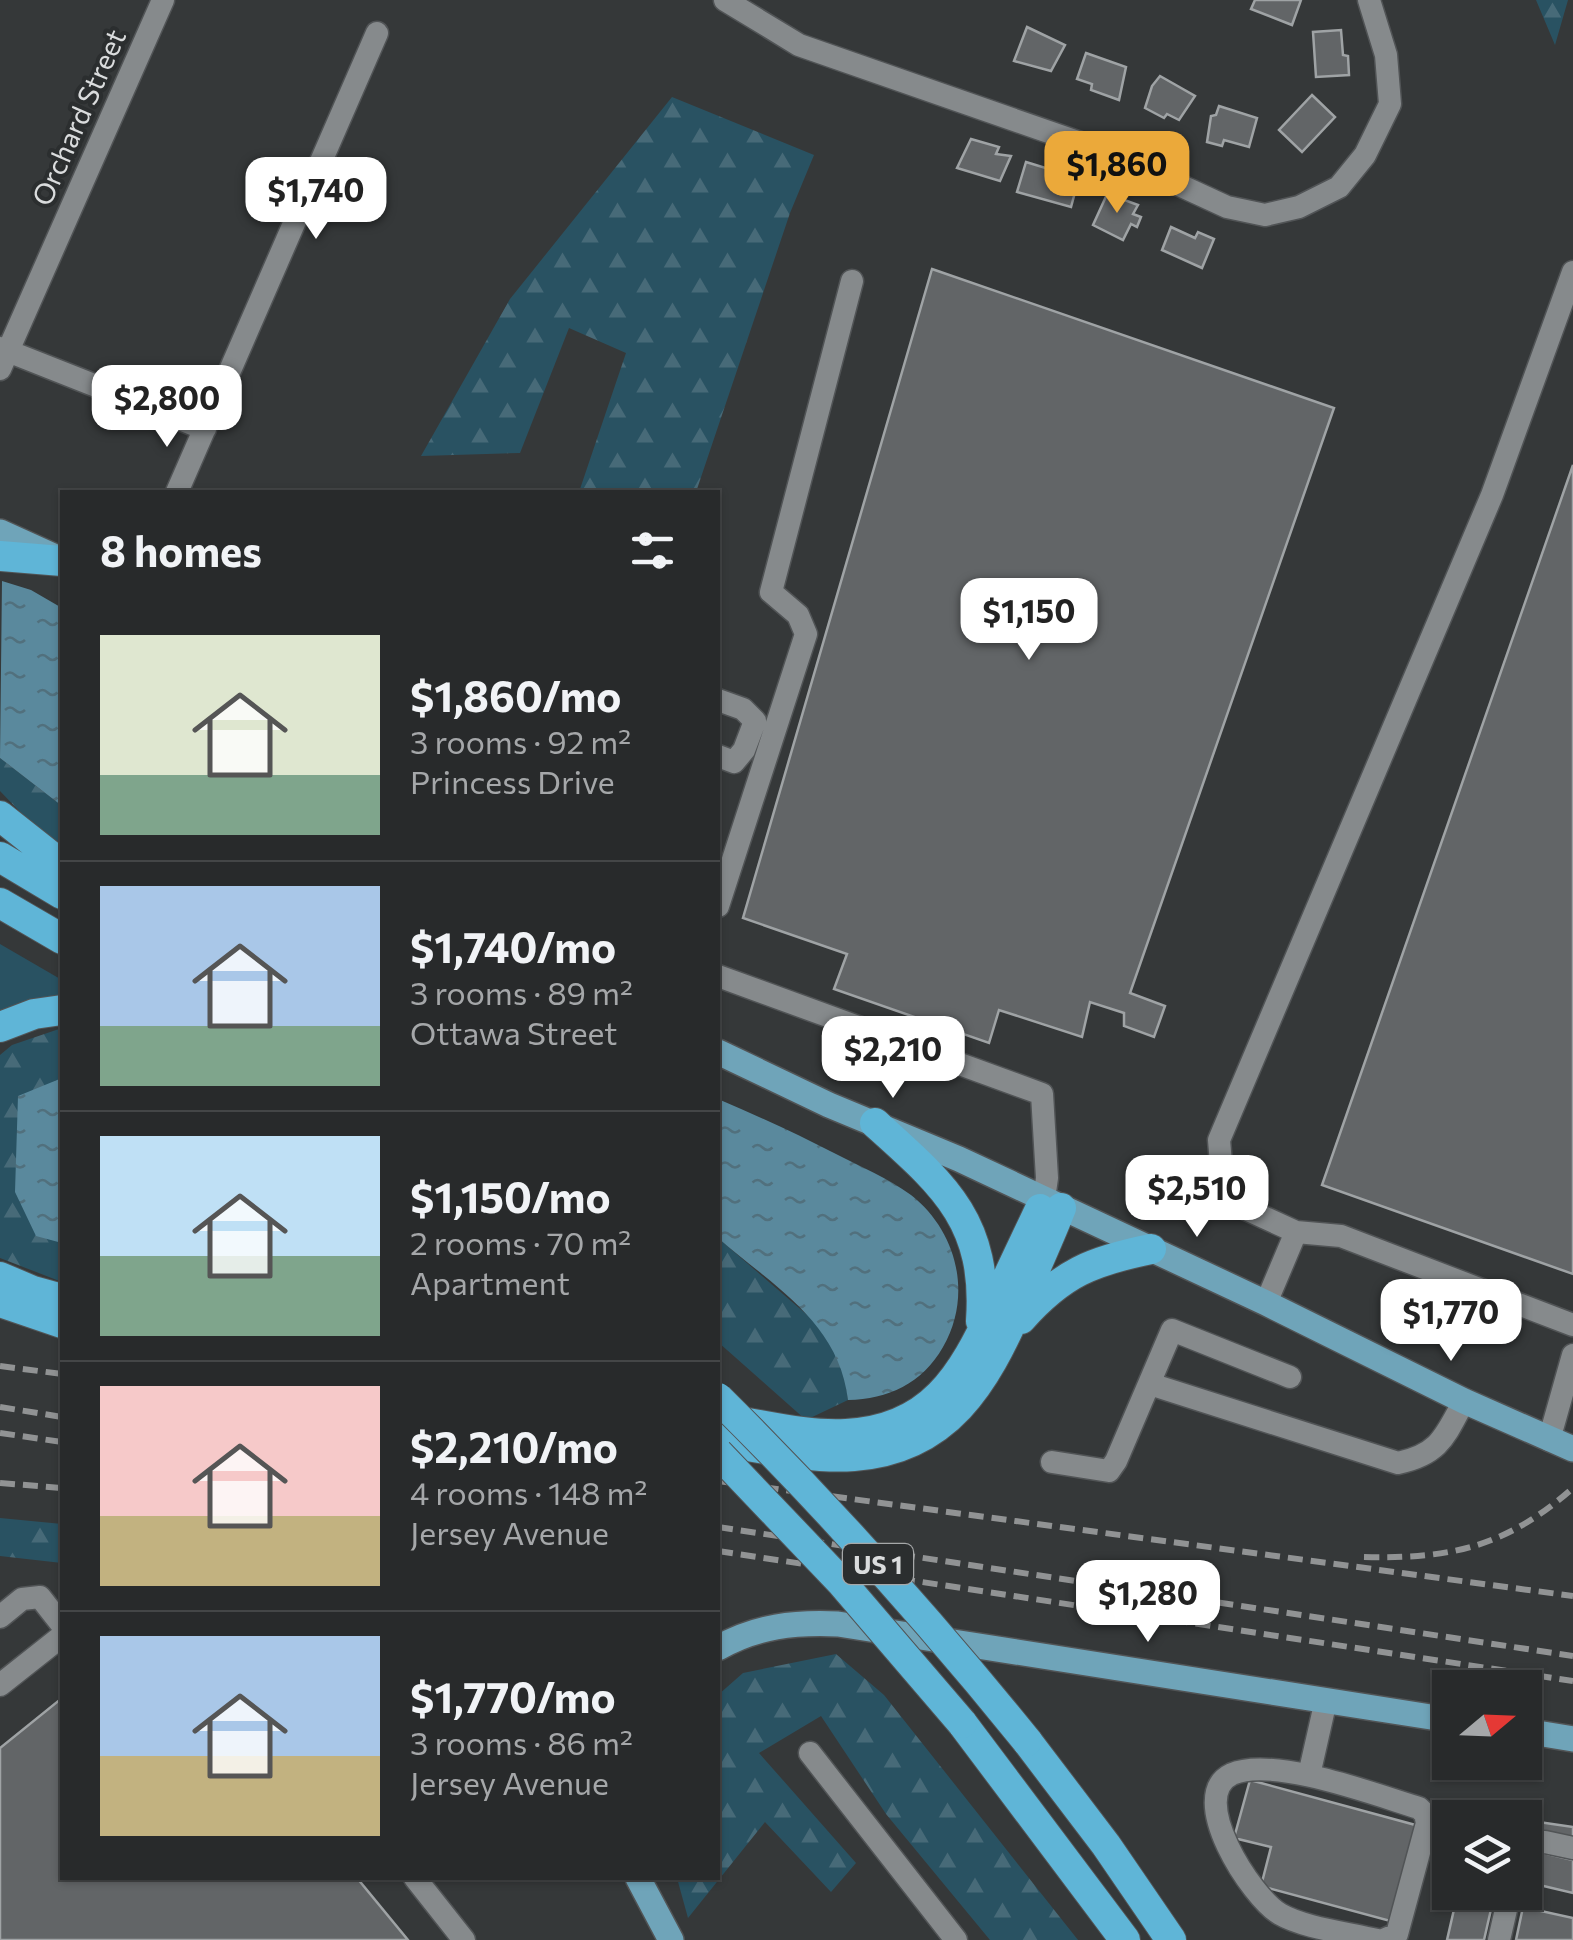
<!DOCTYPE html>
<meta charset="utf-8">
<style>
body{margin:0;font-family:Commissioner,sans-serif;background:#303233;color:#f1f3f6;height:100vh;display:flex;flex-direction:column;font-size:38px;white-space:nowrap}
*{box-sizing:border-box;margin:0}
p{font-size:32px;color:#a5a7a9}
.icon{flex:none;width:55px;height:55px;fill:none;stroke:currentColor;stroke-width:2;stroke-linecap:round;stroke-linejoin:round}
.map{position:relative;flex:1;overflow:hidden}
.sheet{position:absolute;left:60px;top:490px;width:660px;height:1390px;display:flex;flex-direction:column;background:#282a2b;border-radius:0px;box-shadow:0 2px 8px #0004,0 0 0 2px #444647}
.sheet>*{flex:none}
.needle{width:65px;rotate:71deg}
.controls{position:absolute;left:1432px;top:1670px;display:grid;gap:20px}
.controls a{display:grid;place-items:center;width:110px;height:110px;border-radius:0px;background:#282a2b;box-shadow:0 2px 8px #0004,0 0 0 2px #444647;font-size:50px}
.price{position:absolute;translate:-50% -85px;padding:0 22px;border-radius:20px;background:#fff;color:#222;font-size:32px;line-height:65px;filter:drop-shadow(0 2px 5px #0008)}
.price::after{content:'';position:absolute;left:50%;top:60px;width:30px;height:22px;margin-left:-15px;background:inherit;clip-path:polygon(0 0,100% 0,50% 100%)}
.price.on{background:#eba93a;color:#111}
ul{padding:0;list-style:none}
li{display:flex;align-items:center;gap:30px;height:250px;padding:0 40px}
li+li{border-top:2px solid #444647}
li span{display:grid;place-items:center;flex:none;width:280px;height:200px;border-radius:0px;color:#555}
li>.icon{margin-inline-start:auto}
span .icon{width:120px;height:120px;fill:#fffc;stroke-width:1}
li b{font-size:42px}
h2{display:flex;justify-content:space-between;align-items:center;height:120px;padding:0 40px;font-size:42px}
.map>svg:first-child{display:block}
</style>
<div class="map">
<svg width="1573" height="1940" viewBox="0 0 1573 1940">
<defs>
<pattern id="forest-firs" width="22" height="20" patternUnits="userSpaceOnUse" patternTransform="scale(2.5)"><rect width="22" height="20" fill="#295262"/><path d="M5 1l3.5 6h-7zM16 11l3.5 6h-7z" fill="#476a78"/></pattern>
<pattern id="water-ripples" width="26" height="14" patternUnits="userSpaceOnUse" patternTransform="scale(2.5)"><rect width="26" height="14" fill="#5a899d"/><path d="M2 4q2-2 4 0t4 0M15 11q2-2 4 0t4 0" fill="none" stroke="#51707d"/></pattern>
</defs>
<rect width="100%" height="100%" fill="#353839"/>
<path fill="#295262" d="M0,944L62,980V998H34L0,1011Z"/>
<path fill="url(#forest-firs)" d="M1536,0H1568L1555,45Z
M672,97L814,155L790,213L696,492H579L626,353L569,328L520,453L421,456L510,299Z
M0,758L62,806V850L48,841L0,791Z
M62,1028V1282L0,1258V1055L12,1045Z
M718,1238L820,1326L837,1353L845,1377L848,1400L806,1420L718,1342Z
M0,1518L62,1524V1563L0,1556Z
M836,1654L884,1695L1078,1940H990L886,1814L821,1716L759,1753L856,1863L831,1892L765,1822L688,1918L677,1878H718V1695L743,1673Z"/>
<path fill="url(#water-ripples)" d="M2,581L31,590L62,608V806L0,758Z
M62,1078V1243L36,1236L15,1192L18,1096Z
M718,1099C758,1116 797,1134 836,1154C861,1167 888,1178 911,1195C957,1231 973,1295 943,1347C922,1384 888,1399 848,1400C839,1322 773,1286 718,1238Z"/>
<path fill="#626567" stroke="#9fa3a5" stroke-width="2.5" d="M1255,0H1301L1292,25L1251,9Z
M1027,27L1065,45L1051,71L1014,61Z
M1341,30L1343,55L1348,56L1349,75L1316,77L1313,32Z
M1086,53L1126,67L1119,100L1091,90L1092,84L1077,79Z
M1160,76L1195,96L1179,120L1167,114L1164,118L1145,108L1152,86Z
M1312,95L1335,117L1302,152L1279,130Z
M1219,106L1257,118L1249,147L1224,140L1222,146L1207,142L1211,116L1216,115Z
M971,139L999,147L996,154L1011,156L1000,181L957,168Z
M1026,162L1049,169L1047,174L1057,177L1059,168L1080,174L1071,207L1017,192Z
M1109,190L1116,197L1138,205L1133,214L1141,217L1137,227L1131,224L1123,240L1093,225Z
M1171,227L1195,238L1198,232L1214,239L1202,268L1162,250Z
M932,269L1334,408L1130,993L1165,1006L1154,1037L1124,1026V1013L1090,1002L1082,1037L999,1010L989,1043L834,989L847,954L743,918Z
M1573,465V1274L1322,1185Z
M62,1698V1878H357L408,1940H0V1748Z
M1250,1780L1419,1826L1394,1922L1261,1886L1271,1847L1234,1838Z
M1525,1820L1573,1827V1843L1525,1835Z
M1539,1852L1573,1860V1893L1531,1883Z
M1458,1892H1495L1484,1940H1447Z
M1523,1907L1573,1918V1940H1516Z"/>
<g fill="none" stroke-linecap="round" stroke-linejoin="round">
<defs>
<path id="minor" d="M725,0L799,45L1112,154L1227,207L1265,215L1299,207L1339,187L1365,155L1390,104L1386,55L1369,0
M0,348L205,429
M0,369L163,0
M177,492L377,33
M718,700L743,709L755,721L744,750L734,762L718,756
M718,906L806,634L798,615L771,592L852,281
M718,976L1042,1094L1047,1178L1044,1199
M1296,1232L1341,1236L1573,1325
M1266,1303L1296,1232L1224,1199L1219,1140L1492,495L1573,272
M1150,1384L1398,1463C1440,1454 1445,1436 1464,1401
M1549,1440L1573,1355
M1052,1462L1109,1471L1116,1461L1172,1330L1290,1377
M0,1617L22,1599L40,1597L62,1625
M0,1685L62,1636
M810,1753L956,1940
M1309,1775L1326,1700
M1525,1846L1528,1843L1545,1842L1573,1848
M415,1878L464,1940
M1377,1940C1349,1933 1304,1928 1280,1914C1252,1898 1185,1796 1232,1774C1273,1756 1376,1795 1419,1808L1425,1814L1427,1823L1397,1934L1383,1940
M1499,1940L1510,1892"/>
<path id="major" d="M0,532L53,556
M718,1052L829,1105L959,1159L1266,1303L1464,1401L1573,1449
M718,1648C756,1626 795,1622 838,1624L1450,1720
M1525,1731L1573,1739
M638,1878L671,1940"/>
<path id="highway" d="M0,556L62,561
M0,816L62,865
M0,857L62,894
M0,903L62,939
M0,1027L34,1014L62,1010
M875,1123C944,1185 988,1221 981,1321
M0,1277L33,1291L62,1299
M0,1302L62,1323
M1021,1319C1062,1273 1092,1261 1151,1249
M730,1420C768,1426 807,1436 846,1434C931,1430 962,1376 994,1307C1009,1274 1025,1241 1040,1209
M718,1441C762,1448 810,1459 854,1456C948,1449 985,1383 1019,1306C1033,1273 1048,1241 1061,1208
M962,1723L1125,1940
M1027,1741L1106,1845L1171,1940"/>
</defs>
<use href="#minor" stroke="#515456" stroke-width="25"/>
<use href="#major" stroke="#515456" stroke-width="28"/>
<use href="#highway" stroke="#515456" stroke-width="32"/>
<use href="#minor" stroke="#868a8c" stroke-width="22"/>
<use href="#major" stroke="#6fa4b9" stroke-width="25"/>
<use href="#highway" stroke="#5fb5d7" stroke-width="30"/>
<path stroke="#919394" stroke-width="6" stroke-dasharray="15 8" stroke-linecap="butt" d="M0,1366L62,1374
M0,1407L62,1417
M0,1433L62,1442
M718,1481L1573,1596
M0,1483L62,1488
M718,1527L1573,1656
M718,1551L1573,1681
M1364,1557C1451,1559 1506,1547 1573,1488"/>
<defs>
<path id="highway-bridge" d="M718,1398C828,1507 930,1621 1027,1741
M718,1453L842,1583L962,1723"/>
</defs>
<use href="#highway-bridge" stroke="#515456" stroke-width="32" stroke-linecap="butt"/>
<use href="#highway-bridge" stroke="#5fb5d7" stroke-width="30"/>
</g>
<g text-anchor="middle" dominant-baseline="central" stroke-width="8" stroke-linejoin="round" paint-order="stroke">
<rect fill="#2b2e2f" stroke="#a6a8a9" stroke-width="2.5" x="843" y="1544" width="70" height="40" rx="8"/>
<g font-size="25" font-weight="bold" fill="#dadcdd">
<text x="878" y="1564">US 1</text>
</g>
<g font-size="28" fill="#dadcdd" stroke="#2b2e2f">
<text transform="translate(78 117) rotate(-66)">Orchard Street</text>
</g>
</g>
</svg>
<div class="controls">
<a><svg class="needle" viewBox="-14 -14 28 28"><path d="M0-13l5 13h-10z" fill="#e53935"/><path d="M0 13l5-13h-10z" fill="#a5a7a9"/></svg></a>
<a><svg class="icon" aria-label="layers" viewBox="0 0 24 24"><path d="M12 4l9 5-9 5-9-5zM3 14l9 5 9-5"/></svg></a>
</div>
<b class="price on" style="left:1117px;top:216px">$1,860</b>
<b class="price" style="left:316px;top:242px">$1,740</b>
<b class="price" style="left:167px;top:450px">$2,800</b>
<b class="price" style="left:1029px;top:663px">$1,150</b>
<b class="price" style="left:893px;top:1101px">$2,210</b>
<b class="price" style="left:1197px;top:1240px">$2,510</b>
<b class="price" style="left:1451px;top:1364px">$1,770</b>
<b class="price" style="left:1148px;top:1645px">$1,280</b>
<section class="sheet">
<h2>8 homes<svg class="icon" aria-label="filters" viewBox="0 0 24 24"><path d="M4 7h16M4 17h16"/><circle cx="9" cy="7" r="2"/><circle cx="15" cy="17" r="2"/></svg></h2>
<ul>
<li><span style="background:linear-gradient(#dfe7d0 70%,#7fa58c 0)"><svg class="icon" aria-label="home" viewBox="0 0 24 24"><path d="M3 11l9-7 9 7M6 9v11h12V9"/></svg></span><div><b>$1,860/mo</b><p>3 rooms · 92 m²</p><p>Princess Drive</p></div></li>
<li><span style="background:linear-gradient(#a9c7e8 70%,#7fa58c 0)"><svg class="icon" aria-label="home" viewBox="0 0 24 24"><path d="M3 11l9-7 9 7M6 9v11h12V9"/></svg></span><div><b>$1,740/mo</b><p>3 rooms · 89 m²</p><p>Ottawa Street</p></div></li>
<li><span style="background:linear-gradient(#bfe0f5 60%,#7fa58c 0)"><svg class="icon" aria-label="home" viewBox="0 0 24 24"><path d="M3 11l9-7 9 7M6 9v11h12V9"/></svg></span><div><b>$1,150/mo</b><p>2 rooms · 70 m²</p><p>Apartment</p></div></li>
<li><span style="background:linear-gradient(#f6c9c9 65%,#c2b280 0)"><svg class="icon" aria-label="home" viewBox="0 0 24 24"><path d="M3 11l9-7 9 7M6 9v11h12V9"/></svg></span><div><b>$2,210/mo</b><p>4 rooms · 148 m²</p><p>Jersey Avenue</p></div></li>
<li><span style="background:linear-gradient(#a9c7e8 60%,#c2b280 0)"><svg class="icon" aria-label="home" viewBox="0 0 24 24"><path d="M3 11l9-7 9 7M6 9v11h12V9"/></svg></span><div><b>$1,770/mo</b><p>3 rooms · 86 m²</p><p>Jersey Avenue</p></div></li>
</ul>
</section>
</div>
